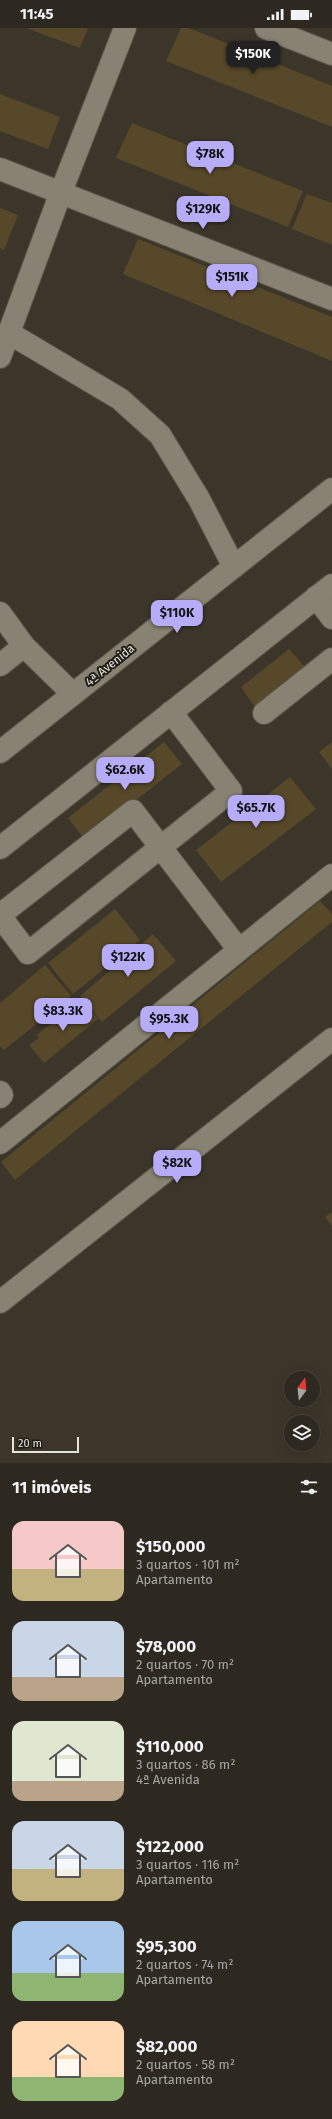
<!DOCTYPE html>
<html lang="pt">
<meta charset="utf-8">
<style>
body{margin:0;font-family:"Fira Sans",sans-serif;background:#353029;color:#f1f3f6;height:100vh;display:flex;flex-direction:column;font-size:15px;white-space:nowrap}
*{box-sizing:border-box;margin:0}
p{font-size:13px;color:#a7a6a5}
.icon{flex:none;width:22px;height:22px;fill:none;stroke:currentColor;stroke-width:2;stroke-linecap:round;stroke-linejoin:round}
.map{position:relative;height:1435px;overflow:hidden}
.drawer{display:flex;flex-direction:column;background:#2d2820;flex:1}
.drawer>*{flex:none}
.needle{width:26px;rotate:15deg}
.controls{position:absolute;left:284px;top:1343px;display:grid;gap:8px}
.controls a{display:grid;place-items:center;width:36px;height:36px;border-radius:50%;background:#2d2820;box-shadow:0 4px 16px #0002,0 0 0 1px #48443e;font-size:20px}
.scale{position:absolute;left:12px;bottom:10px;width:67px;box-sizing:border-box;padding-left:4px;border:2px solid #e6e3db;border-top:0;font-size:11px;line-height:14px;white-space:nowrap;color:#e6e3db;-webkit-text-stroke:3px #211e18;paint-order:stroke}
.price{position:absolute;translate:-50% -34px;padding:0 9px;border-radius:8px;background:#b6acf8;color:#111;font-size:13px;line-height:26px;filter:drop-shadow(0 1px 2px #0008)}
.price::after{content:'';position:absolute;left:50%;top:24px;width:12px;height:9px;margin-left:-6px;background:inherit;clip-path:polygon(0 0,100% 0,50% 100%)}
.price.on{background:#222;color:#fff}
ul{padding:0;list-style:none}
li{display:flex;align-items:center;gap:12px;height:100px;padding:0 12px}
li span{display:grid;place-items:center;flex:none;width:112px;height:80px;border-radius:12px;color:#555}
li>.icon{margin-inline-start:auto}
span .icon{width:48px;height:48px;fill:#fffc;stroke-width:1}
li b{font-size:17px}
h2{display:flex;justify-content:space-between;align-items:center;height:48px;padding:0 12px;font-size:17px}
.status{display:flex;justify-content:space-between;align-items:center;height:28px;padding:0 20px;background:#2d2820;direction:ltr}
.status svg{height:11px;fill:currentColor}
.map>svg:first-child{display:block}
</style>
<div class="status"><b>11:45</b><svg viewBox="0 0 49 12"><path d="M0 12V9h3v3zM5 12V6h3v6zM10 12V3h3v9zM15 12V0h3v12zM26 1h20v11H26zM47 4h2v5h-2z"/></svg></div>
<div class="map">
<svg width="332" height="1435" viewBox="0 0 332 1435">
<rect width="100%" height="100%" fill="#3c362a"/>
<path fill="#564829" d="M26,0H88L80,20Z
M181,0H189L332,58V99L166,33Z
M0,66L60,89L48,121L0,103Z
M132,95L303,163L288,199L116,130Z
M307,166L332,175V217L292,201Z
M0,180L18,187L4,222L0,220Z
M138,211L332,289V333L123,246Z
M289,621L304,638L254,678L241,659Z
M164,714L182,736L85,812L68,790Z
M332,714V741L319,724Z
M290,749L316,781L221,854L196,822Z
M320,873L332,886V894L15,1152L1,1134Z
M115,881L140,912L73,966L48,935Z
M153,906L176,933L102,994L80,968Z
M45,937L71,968L4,1022L0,1018V975Z
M85,975L98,991L44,1035L29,1017L39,1010L37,1007L72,978L75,983Z
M332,1184V1198L325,1189Z"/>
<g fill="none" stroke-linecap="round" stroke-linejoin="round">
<defs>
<path id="minor" d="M266,0L332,26
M0,141L332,271
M9,305L120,371L160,407L199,471L234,539
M0,329L61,164L125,0
M316,569L332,590
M0,585L24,618L73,666
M0,637L24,618
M264,685L332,631
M0,724L332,461
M0,820L332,557
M0,887L133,783L239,922
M0,888L28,925L231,763L171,684
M0,1064L2,1067L0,1069
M0,1115L332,847
M0,1274L332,1011"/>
</defs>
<use href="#minor" stroke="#5a554a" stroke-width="24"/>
<use href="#minor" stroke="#888273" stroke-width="22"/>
</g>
<g text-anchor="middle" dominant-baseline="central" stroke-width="4" stroke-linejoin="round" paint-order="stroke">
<g font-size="12" fill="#e6e3db" stroke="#211e18">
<text transform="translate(110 637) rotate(-39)">4ª Avenida</text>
</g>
</g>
</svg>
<div class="controls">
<a><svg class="needle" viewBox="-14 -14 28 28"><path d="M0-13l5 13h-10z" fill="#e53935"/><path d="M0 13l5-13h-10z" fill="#a7a6a5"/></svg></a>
<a><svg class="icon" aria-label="layers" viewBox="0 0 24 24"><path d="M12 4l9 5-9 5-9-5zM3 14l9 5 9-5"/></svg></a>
</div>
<div class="scale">20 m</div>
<b class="price on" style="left:253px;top:47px">$150K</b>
<b class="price" style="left:210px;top:147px">$78K</b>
<b class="price" style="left:203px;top:202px">$129K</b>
<b class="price" style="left:232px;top:270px">$151K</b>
<b class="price" style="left:177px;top:606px">$110K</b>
<b class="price" style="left:125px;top:763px">$62.6K</b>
<b class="price" style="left:256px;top:801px">$65.7K</b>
<b class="price" style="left:128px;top:950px">$122K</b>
<b class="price" style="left:63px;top:1004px">$83.3K</b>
<b class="price" style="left:169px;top:1012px">$95.3K</b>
<b class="price" style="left:177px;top:1156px">$82K</b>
</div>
<section class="drawer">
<h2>11 imóveis<svg class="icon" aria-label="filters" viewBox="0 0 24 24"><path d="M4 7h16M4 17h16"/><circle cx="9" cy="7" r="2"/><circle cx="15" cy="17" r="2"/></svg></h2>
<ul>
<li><span style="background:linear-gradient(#f6c9c9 60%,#c2b280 0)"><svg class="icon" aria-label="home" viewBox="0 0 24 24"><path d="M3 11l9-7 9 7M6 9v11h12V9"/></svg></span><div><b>$150,000</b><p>3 quartos · 101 m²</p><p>Apartamento</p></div></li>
<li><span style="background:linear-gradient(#c9d6e8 70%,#b9a48a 0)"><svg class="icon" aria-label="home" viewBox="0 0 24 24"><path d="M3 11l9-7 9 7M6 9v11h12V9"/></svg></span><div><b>$78,000</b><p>2 quartos · 70 m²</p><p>Apartamento</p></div></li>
<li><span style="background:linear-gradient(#dfe7d0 75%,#b9a48a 0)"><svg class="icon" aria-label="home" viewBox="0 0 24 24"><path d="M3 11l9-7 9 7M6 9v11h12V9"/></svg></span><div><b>$110,000</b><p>3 quartos · 86 m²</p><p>4ª Avenida</p></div></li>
<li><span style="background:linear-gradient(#c9d6e8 60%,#c2b280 0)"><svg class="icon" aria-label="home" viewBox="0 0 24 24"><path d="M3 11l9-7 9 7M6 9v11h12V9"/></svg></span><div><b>$122,000</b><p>3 quartos · 116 m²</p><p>Apartamento</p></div></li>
<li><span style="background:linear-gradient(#a9c7e8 65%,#8fb573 0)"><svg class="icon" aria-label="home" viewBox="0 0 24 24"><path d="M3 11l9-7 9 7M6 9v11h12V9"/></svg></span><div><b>$95,300</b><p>2 quartos · 74 m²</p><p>Apartamento</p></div></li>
<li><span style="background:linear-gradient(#ffd9b3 70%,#8fb573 0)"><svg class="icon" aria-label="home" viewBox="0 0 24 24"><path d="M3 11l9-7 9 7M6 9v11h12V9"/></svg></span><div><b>$82,000</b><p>2 quartos · 58 m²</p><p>Apartamento</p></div></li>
</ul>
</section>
